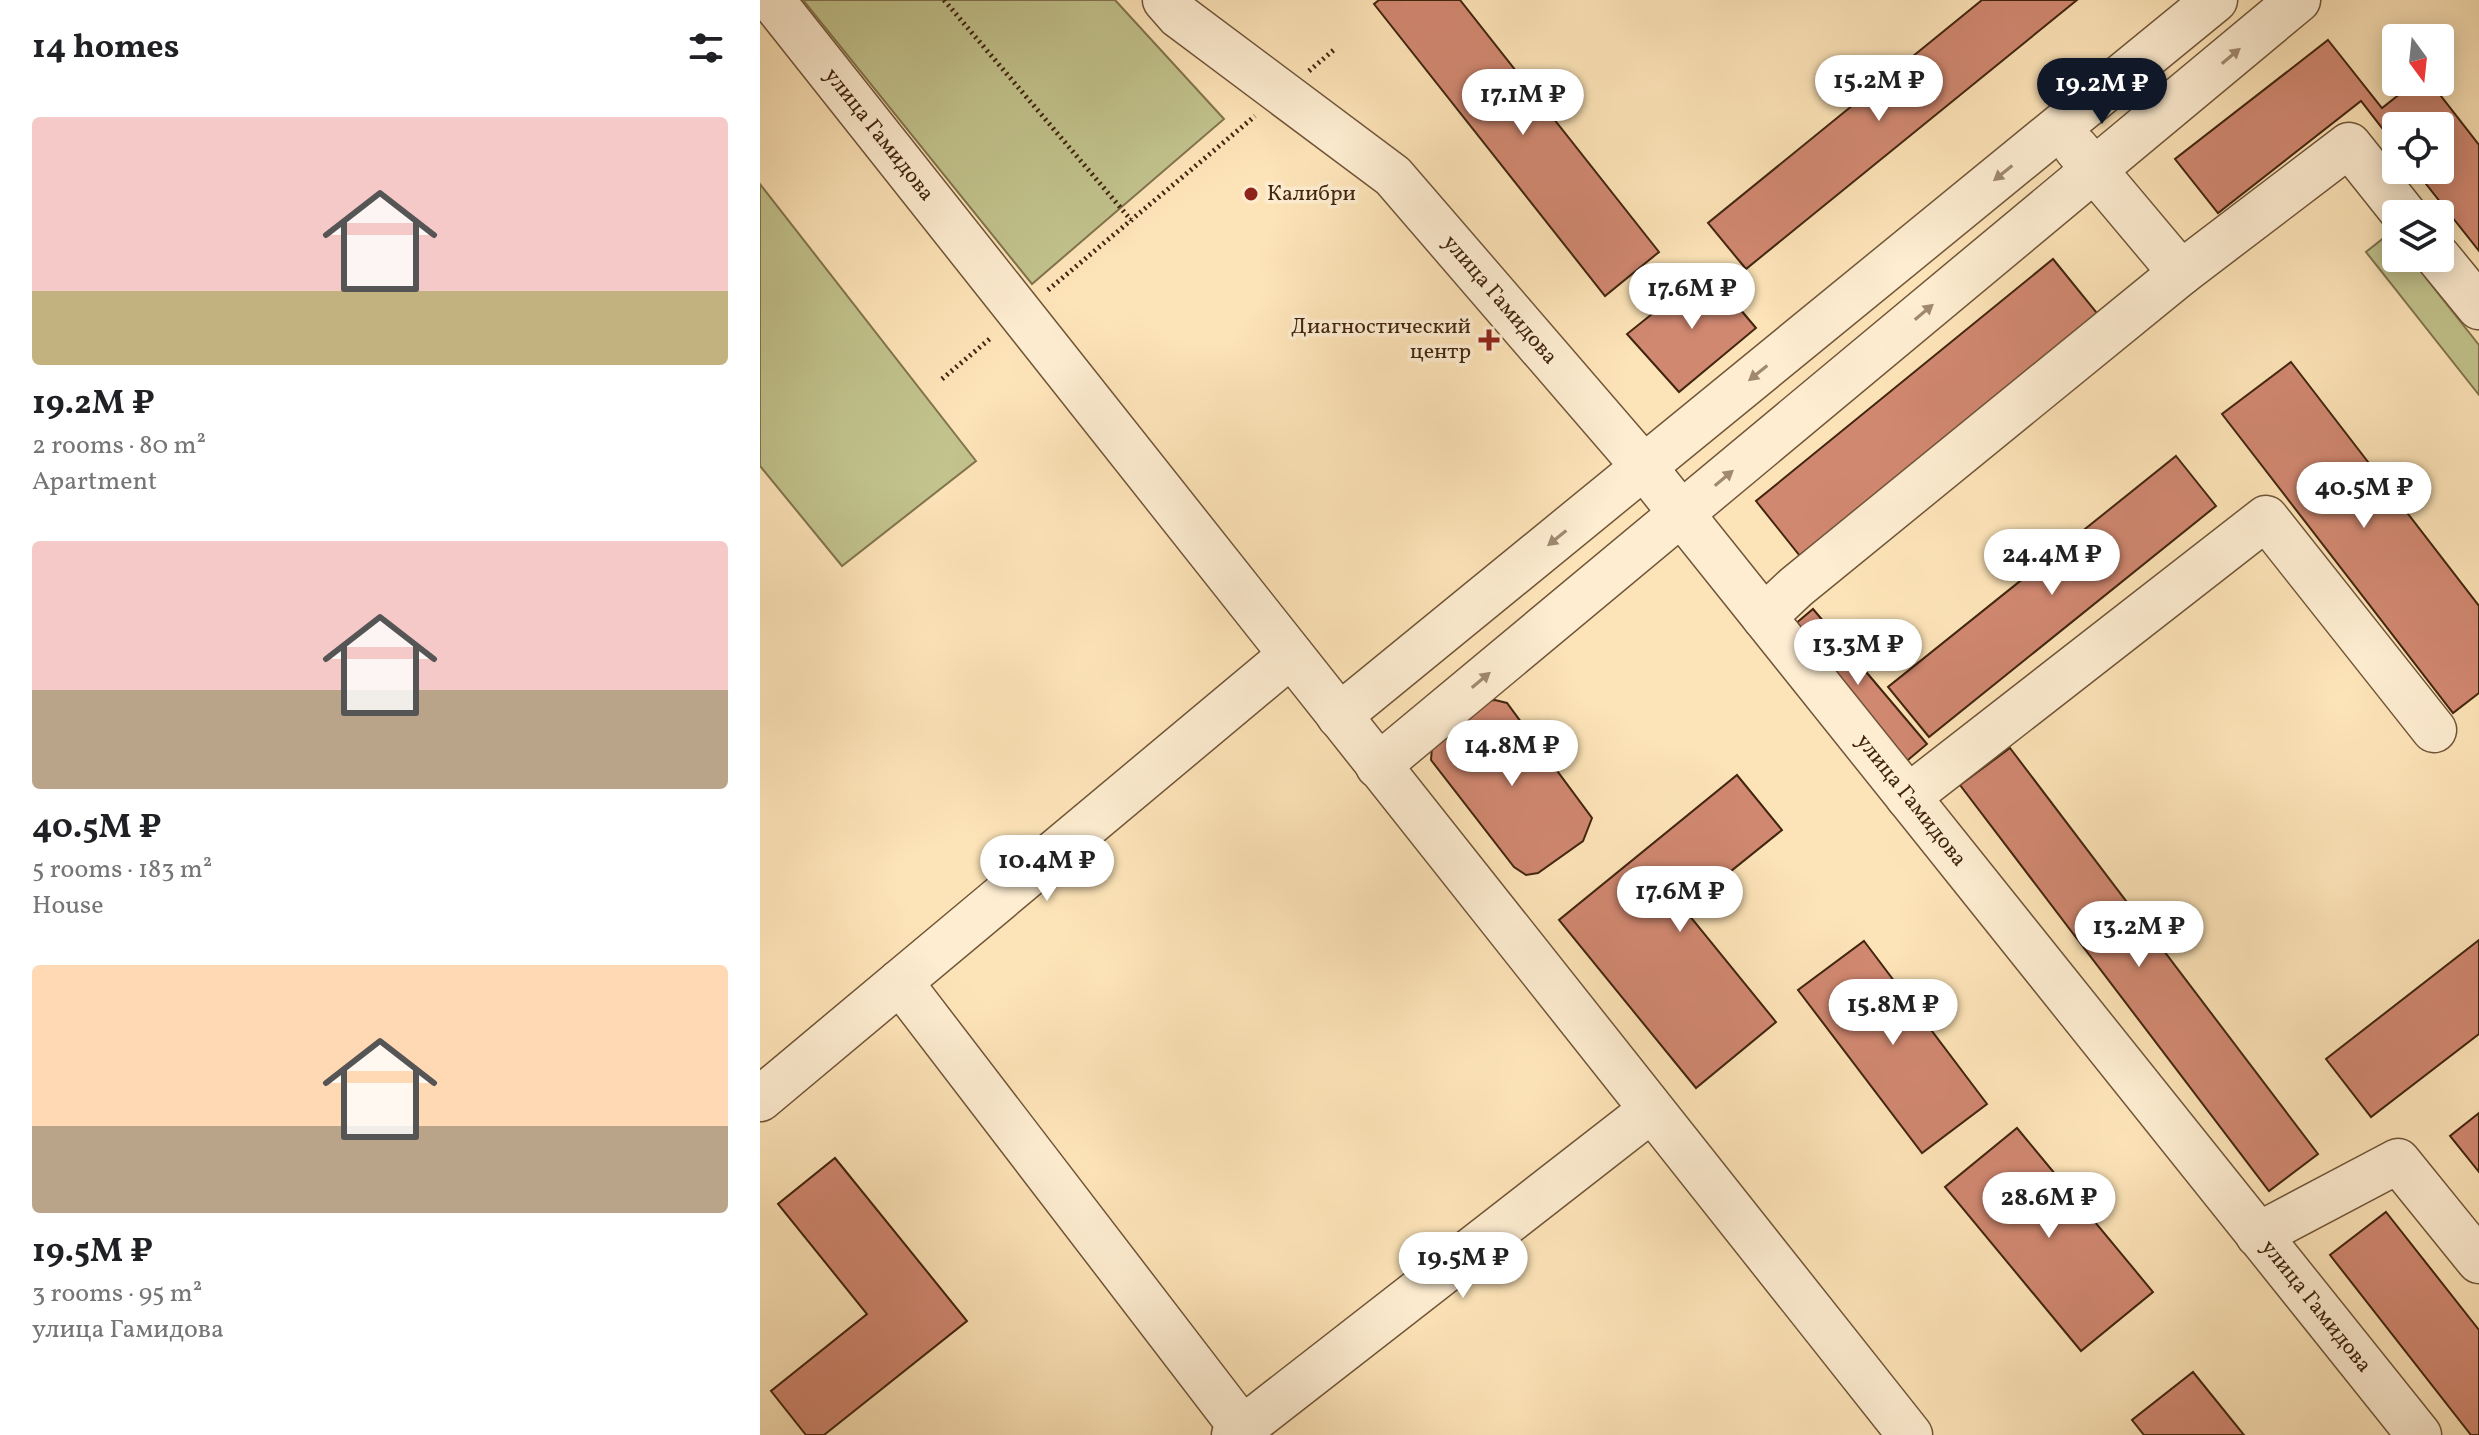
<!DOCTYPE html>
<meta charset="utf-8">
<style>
body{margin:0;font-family:Vollkorn,serif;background:#f6f6f6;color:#202124;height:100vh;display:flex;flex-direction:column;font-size:30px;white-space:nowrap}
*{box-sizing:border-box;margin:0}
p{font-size:26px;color:#757577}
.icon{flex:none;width:44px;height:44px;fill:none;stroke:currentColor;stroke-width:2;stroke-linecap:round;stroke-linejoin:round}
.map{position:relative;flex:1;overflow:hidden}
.drawer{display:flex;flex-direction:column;background:#fff;width:760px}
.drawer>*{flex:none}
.needle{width:52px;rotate:165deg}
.controls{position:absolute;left:1622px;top:24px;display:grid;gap:16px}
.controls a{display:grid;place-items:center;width:72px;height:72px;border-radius:8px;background:#fff;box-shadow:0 4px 20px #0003;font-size:40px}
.price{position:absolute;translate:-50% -68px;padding:0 18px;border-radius:28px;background:#fff;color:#222;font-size:26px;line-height:52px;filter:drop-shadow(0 2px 4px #0008)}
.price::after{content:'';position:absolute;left:50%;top:48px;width:24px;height:18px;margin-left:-12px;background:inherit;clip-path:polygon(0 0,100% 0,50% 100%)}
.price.active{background:#111827;color:#fff}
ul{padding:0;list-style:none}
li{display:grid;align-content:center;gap:16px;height:424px;padding:0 32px}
li span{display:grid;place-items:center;height:248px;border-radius:8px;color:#555}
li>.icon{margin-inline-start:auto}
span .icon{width:144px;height:144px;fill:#fffc;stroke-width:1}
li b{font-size:34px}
h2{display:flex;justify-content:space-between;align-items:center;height:96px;padding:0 32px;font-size:34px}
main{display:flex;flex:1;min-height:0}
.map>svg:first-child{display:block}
</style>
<main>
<section class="drawer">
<h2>14 homes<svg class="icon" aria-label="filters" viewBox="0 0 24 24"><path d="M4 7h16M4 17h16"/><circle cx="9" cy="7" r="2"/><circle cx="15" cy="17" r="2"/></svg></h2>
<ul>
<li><span style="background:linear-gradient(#f6c9c9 70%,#c2b280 0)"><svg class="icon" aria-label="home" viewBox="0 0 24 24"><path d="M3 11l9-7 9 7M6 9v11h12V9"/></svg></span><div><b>19.2M ₽</b><p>2 rooms · 80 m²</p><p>Apartment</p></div></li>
<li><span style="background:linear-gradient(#f6c9c9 60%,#b9a48a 0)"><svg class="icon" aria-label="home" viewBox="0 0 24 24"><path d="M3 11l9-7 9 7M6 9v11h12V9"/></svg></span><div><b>40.5M ₽</b><p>5 rooms · 183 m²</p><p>House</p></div></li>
<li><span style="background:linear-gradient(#ffd9b3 65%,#b9a48a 0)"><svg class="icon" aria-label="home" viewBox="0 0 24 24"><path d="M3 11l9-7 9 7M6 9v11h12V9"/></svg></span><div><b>19.5M ₽</b><p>3 rooms · 95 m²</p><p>улица Гамидова</p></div></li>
</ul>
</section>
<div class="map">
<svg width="1719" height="1435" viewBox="0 0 1719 1435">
<rect width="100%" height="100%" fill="#fde4b8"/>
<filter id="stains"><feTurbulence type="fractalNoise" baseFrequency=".0025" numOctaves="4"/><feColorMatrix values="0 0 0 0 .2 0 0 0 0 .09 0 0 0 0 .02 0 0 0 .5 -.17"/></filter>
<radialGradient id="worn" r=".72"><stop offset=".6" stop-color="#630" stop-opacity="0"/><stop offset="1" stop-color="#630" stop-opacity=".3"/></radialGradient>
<path fill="#c2c38d" stroke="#82744e" stroke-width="2" d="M43,0H355L464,119L272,284Z
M0,184L216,461L82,566L0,466Z
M1630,233L1636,240V258H1650L1719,345V395L1606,252Z"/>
<path fill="#d18871" stroke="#41250e" stroke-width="2" d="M619,0H700L899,252L845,296L614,4Z
M1222,0H1317L986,269L948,223Z
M1568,40L1622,108L1655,82H1670L1719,145V251L1655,170H1680V126H1636V146L1601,101L1458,213L1415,159Z
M1293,259L1341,318L1044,561L996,501Z
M947,270L996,328L919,392L867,334Z
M1531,362L1719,606V693L1693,713L1462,414Z
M1416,456L1456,506L1169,737L1128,687Z
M1053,609L1167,744L1142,765L1028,630Z
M735,700L747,703L832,818L823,841L778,873L766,875L754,867L671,760L672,747L726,701Z
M1250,748L1558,1154L1509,1191L1200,785Z
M977,775L1022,830L924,909L1016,1022L936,1088L799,920Z
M1719,940V1034L1611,1117L1566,1059Z
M1104,941L1227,1104L1162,1153L1038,990Z
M1719,1113V1172L1690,1136Z
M1257,1128L1393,1292L1321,1351L1185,1187Z
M75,1158L207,1321L64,1435H46L11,1391L107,1314L18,1204Z
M1626,1212L1719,1330V1435H1711L1570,1255Z
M1433,1372L1484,1435H1384L1372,1420Z"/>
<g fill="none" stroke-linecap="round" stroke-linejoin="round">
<defs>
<g id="minor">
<path id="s1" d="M12,0L1150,1435"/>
<path id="s2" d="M405,0L419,16L633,176L884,467L1659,1435"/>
<path d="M1316,148L1421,273L1589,145L1644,214"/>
<path d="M1679,258L1719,307"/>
<path d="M1004,617L1036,587L1421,273"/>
<path d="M579,716L1455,0"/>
<path d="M618,766L1538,0"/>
<path d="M1148,797L1506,518L1674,730"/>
<path d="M140,982L482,1428"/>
<path d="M0,1099L531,655"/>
<path d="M1498,1235L1638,1161L1719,1261"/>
<path d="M474,1435L890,1111"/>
</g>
</defs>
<use href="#minor" stroke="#705538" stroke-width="47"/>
<path stroke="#41250e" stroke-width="5" stroke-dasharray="2 4" stroke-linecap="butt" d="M184,0L371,220
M549,71L576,48
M288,290L495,116
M182,379L232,337"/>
<use href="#minor" stroke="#feedd1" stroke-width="44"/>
</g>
<defs><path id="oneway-solid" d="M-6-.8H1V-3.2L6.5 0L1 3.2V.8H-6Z" transform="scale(2)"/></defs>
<g fill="#a08970">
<use href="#oneway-solid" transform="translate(1471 56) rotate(-40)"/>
<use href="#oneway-solid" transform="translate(1243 173) rotate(141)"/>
<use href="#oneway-solid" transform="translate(1164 312) rotate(-40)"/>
<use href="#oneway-solid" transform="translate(998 373) rotate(141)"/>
<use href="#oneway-solid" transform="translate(964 478) rotate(-40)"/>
<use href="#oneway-solid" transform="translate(797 538) rotate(141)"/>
<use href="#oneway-solid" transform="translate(721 680) rotate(-40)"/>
</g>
<g fill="#8f2418" stroke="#feedd1" stroke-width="3">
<circle cx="491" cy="194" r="8"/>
<path d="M725 328h8v8h8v8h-8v8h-8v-8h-8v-8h8z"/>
</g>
<g text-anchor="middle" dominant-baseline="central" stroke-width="7" stroke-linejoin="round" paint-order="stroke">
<g font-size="22" fill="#41250e" stroke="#feedd1">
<text stroke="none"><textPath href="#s1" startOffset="172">улица Гамидова</textPath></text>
<text stroke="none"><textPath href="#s2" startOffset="452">улица Гамидова</textPath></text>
<text stroke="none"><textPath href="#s2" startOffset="1100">улица Гамидова</textPath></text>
<text stroke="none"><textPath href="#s2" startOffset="1748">улица Гамидова</textPath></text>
</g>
<g font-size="22" fill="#41250e" stroke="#feedd1" text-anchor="start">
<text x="507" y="194">Калибри</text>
<text x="711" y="327" text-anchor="end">Диагностический<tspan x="711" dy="25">центр</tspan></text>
</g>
</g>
<rect width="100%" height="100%" filter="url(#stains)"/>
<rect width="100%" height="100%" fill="url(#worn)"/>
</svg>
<div class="controls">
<a><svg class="needle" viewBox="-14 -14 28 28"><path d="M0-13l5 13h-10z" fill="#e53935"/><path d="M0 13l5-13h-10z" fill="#757577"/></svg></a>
<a><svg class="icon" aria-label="locate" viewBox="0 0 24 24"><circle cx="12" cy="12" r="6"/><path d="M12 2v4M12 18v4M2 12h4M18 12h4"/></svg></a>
<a><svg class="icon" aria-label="layers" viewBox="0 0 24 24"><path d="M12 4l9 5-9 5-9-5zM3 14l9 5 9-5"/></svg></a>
</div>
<b class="price" style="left:1119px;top:123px">15.2M ₽</b>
<b class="price active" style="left:1342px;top:126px">19.2M ₽</b>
<b class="price" style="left:763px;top:137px">17.1M ₽</b>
<b class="price" style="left:932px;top:331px">17.6M ₽</b>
<b class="price" style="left:1604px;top:530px">40.5M ₽</b>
<b class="price" style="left:1292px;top:597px">24.4M ₽</b>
<b class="price" style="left:1098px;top:687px">13.3M ₽</b>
<b class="price" style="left:752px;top:788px">14.8M ₽</b>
<b class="price" style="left:287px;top:903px">10.4M ₽</b>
<b class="price" style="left:920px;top:934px">17.6M ₽</b>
<b class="price" style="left:1379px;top:969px">13.2M ₽</b>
<b class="price" style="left:1133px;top:1047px">15.8M ₽</b>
<b class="price" style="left:1289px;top:1240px">28.6M ₽</b>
<b class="price" style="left:703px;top:1300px">19.5M ₽</b>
</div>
</main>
